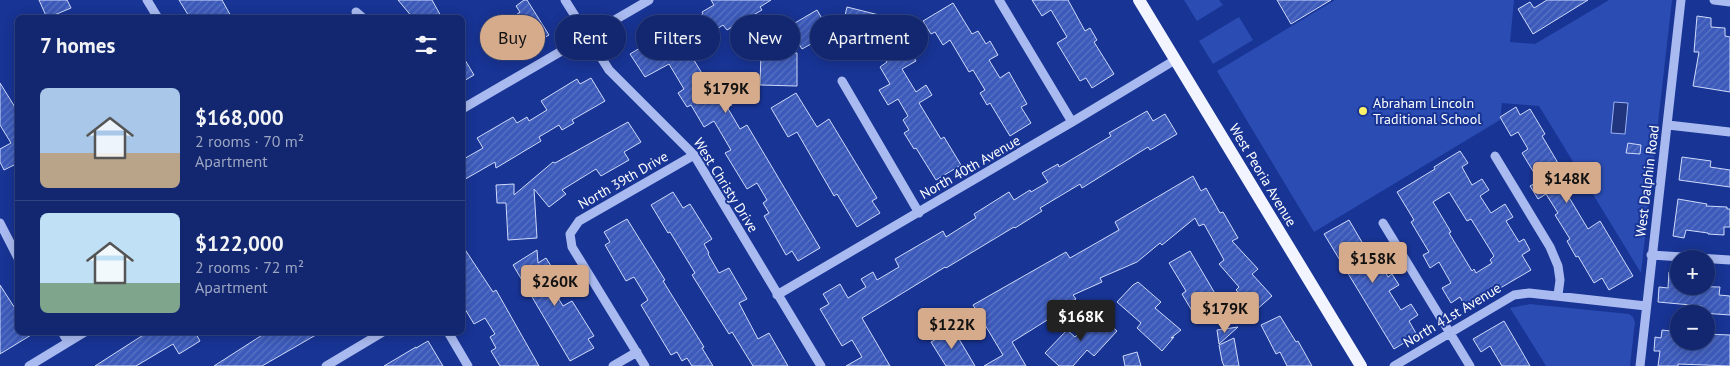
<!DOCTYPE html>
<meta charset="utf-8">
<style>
body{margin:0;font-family:"PT Sans",sans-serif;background:#1f3377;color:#f1f3f6;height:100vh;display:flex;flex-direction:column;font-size:19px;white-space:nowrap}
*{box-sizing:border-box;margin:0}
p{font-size:16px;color:#9ca5c3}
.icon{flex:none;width:28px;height:28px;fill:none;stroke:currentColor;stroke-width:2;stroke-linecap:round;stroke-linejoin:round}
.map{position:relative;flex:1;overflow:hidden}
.details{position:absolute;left:15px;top:15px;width:450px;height:320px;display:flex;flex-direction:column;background:#12276f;border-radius:8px;box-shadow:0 2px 12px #0003,0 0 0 1px #314482}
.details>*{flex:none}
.top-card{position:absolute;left:480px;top:15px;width:475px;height:45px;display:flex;gap:10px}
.controls{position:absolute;left:1670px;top:250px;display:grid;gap:10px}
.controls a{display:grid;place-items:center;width:45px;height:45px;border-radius:50%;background:#12276f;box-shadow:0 2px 12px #0003,0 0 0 1px #314482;font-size:25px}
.price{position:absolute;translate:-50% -42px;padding:0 11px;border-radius:5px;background:#d6ab8b;color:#111;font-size:16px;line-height:32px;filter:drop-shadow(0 1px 2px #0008)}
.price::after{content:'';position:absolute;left:50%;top:30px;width:15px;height:11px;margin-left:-8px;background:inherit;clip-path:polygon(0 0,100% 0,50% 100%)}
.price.on{background:#222;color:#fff}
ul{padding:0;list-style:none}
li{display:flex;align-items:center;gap:15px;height:125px;padding:0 25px}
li+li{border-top:1px solid #314482}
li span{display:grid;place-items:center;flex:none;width:140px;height:100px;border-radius:8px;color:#555}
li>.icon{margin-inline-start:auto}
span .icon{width:60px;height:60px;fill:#fffc;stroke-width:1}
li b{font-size:21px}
h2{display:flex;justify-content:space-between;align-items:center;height:60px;padding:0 25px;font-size:21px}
.tag{padding:0 18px;border-radius:22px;background:#12276f;box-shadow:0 2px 12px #0003,0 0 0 1px #314482;font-size:18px;line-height:45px}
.tag.on{background:#d6ab8b;color:#111}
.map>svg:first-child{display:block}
</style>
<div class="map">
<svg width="1730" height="366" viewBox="0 0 1730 366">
<defs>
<pattern id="building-hatch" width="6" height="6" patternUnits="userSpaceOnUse" patternTransform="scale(1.25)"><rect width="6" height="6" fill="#3c5aba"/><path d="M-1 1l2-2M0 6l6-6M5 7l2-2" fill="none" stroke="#5973c4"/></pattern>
</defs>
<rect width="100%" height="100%" fill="#183494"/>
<path fill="#2a4cb3" d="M1184,0H1219L1223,5L1197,21Z
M1335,0H1514L1510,42L1535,44L1609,0H1672L1641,273L1539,106L1502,103L1500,120L1314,232L1217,71Z
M1239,17L1253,40L1213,64L1199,41Z
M1530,304L1629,314L1633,317L1635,322L1630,366H1546L1510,308Z"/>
<path fill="#20357e" stroke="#9bb2f3" d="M1614,102L1628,103L1625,134L1611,133Z"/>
<path fill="url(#building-hatch)" stroke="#cfdafb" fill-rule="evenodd" d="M39,0H67L71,8L47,18Z
M179,0H222L232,18H190Z
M398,0H432L442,18H413Z
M524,0H527L549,35L539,41L537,38L529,44L512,18L520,12L516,6Z
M711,0H771L760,7L762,10L727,30L723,25L706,36L709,40L689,52L717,98L725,93L732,105L727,107L740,129L747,125L820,248L798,261L792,251L786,255L764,216L769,213L763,203L767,200L757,183L747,189L725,153L731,150L714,121L704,127L691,105L687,107L678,93L684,89L669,64L645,77L630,54L640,48L638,43L656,31L657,33L676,21L680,28L703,14L702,12L714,5Z
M1032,0H1068L1085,31L1090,28L1097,40L1094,42L1114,74L1092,88L1086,78L1080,81L1057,43L1067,37L1051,10L1042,16Z
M1277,0H1331L1291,24Z
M1547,0H1588L1533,34L1518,9L1530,2L1534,8Z
M953,3L972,34L978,31L986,44L990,41L998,55L989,60L1000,78L1009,72L1027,104L1021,107L1031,123L1010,136L990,103L987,105L980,93L985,90L973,70L969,72L950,40L943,45L935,32L931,34L923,21Z
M847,7L879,15L872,45L840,37Z
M817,10L833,37L814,49L811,44L802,49L788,27Z
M1697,16L1711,18V27L1725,28V36L1730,37V92L1693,86L1699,52H1694Z
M898,33L916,61L902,69L916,92L926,85L932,95L919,103L941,139L944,137L961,165L936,180L916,148L914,149L904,133L909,130L903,120L908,116L898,99L888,105L879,90L890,84L880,67L887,62L877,46Z
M761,52L797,53V86L760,85Z
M462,55L474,75L462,82Z
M591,78L605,101L572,120L574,123L562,130L559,125L539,137L541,141L496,168L495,162L462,181V160L483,148L477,138L513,117L517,123L527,117L529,121L547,110L541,101L577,79L580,84Z
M0,83L18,112V163L4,170L0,162V149L11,143L0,125Z
M796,93L817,127L829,119L877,198L872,201L880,213L857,227L837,194L834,196L797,132L788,137L771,108Z
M1516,107L1520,115L1530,109L1545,134L1542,136L1574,190L1567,194L1588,229L1600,221L1633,276L1609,290L1602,278L1594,283L1578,256L1576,257L1567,241L1570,239L1555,215L1558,213L1546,194L1538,199L1530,186L1539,181L1522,153L1528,149L1518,132L1511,136L1500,117Z
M1147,111L1153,121L1165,114L1177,134L1150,150L1148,147L1082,188L1080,184L1040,208L1042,211L1015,228L1014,227L946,268L945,267L862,318L890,366H846L862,357L852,340L842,346L820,309L829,304L823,294L840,284L848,298L866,287L861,279L873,272L877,280L899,267L895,259L943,231L946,237L976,218L974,214L1009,192L1014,200L1030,190L1031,192L1048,182L1042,173L1058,164L1059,167L1111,136L1109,133Z
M628,122L641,142L624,152L629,160L601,176L596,169L562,190L566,194L549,207L534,189L537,238L508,240L506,203H497L496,185L514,184V195L553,162L555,163Z
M1628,143L1641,145L1640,154L1626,153Z
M1460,151L1468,163L1462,167L1472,185L1482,179L1489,190L1480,196L1491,213L1505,204L1513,217L1506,221L1519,242L1524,239L1530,250L1522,255L1531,270L1466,308L1460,297L1451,303L1442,288L1451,283L1439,262L1430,268L1423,255L1429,252L1411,222L1414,220L1397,192L1435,169L1434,167ZM1449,192L1467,221L1471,219L1494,256L1490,260L1492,263L1476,273L1474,269L1472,271L1449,233L1451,232L1433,202Z
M1682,157L1711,161L1710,167L1730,170V187L1679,180Z
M1193,176L1201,191L1206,188L1220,213L1223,212L1238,238L1232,241L1258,269L1252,274L1272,296L1255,311L1236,290L1239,287L1219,264L1224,260L1204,224L1199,226L1195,218L1162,245L1160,243L1137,262L1100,278L1102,282L1073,295L1076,299L1051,314L1052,317L1012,342L1026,366H984L1003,355L973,305L1066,252L1070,258L1119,230L1115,222Z
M673,192L683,208L690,204L712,239L704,244L709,253L708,254L719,273L729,268L747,299L739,303L758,339L769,333L788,366H753L732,332L729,334L692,275L695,273L670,232L668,233L651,205Z
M1678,199L1707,204L1706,206L1727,207V209H1730V227H1724V235L1708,234V233L1686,230L1684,238L1673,236Z
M627,219L665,280L663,281L704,347L702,348L713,366H692L687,358L682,361L677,352L671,355L641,305L648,300L634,277L626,281L605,245L610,242L604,232Z
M1349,220L1366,249L1371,247L1388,277L1392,274L1399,285L1389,291L1401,310L1411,304L1418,315L1409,321L1417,335L1394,349L1324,234Z
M462,245L493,292L496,290L539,366H500L491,351L496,348L490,337L495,334L485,318L474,324L462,304Z
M537,250L538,263L546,258L558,277L549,283L563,306L572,301L594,336L588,339L594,348L570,361L513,265Z
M1190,251L1223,307L1198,321L1182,294L1186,291L1169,263Z
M1669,272L1679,273V286L1720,287L1719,295L1730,296V315L1702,313V306L1658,302L1659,287L1668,288Z
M1138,282L1161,302L1155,308L1181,330L1171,338L1174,337L1162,351L1137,328L1141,323L1117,302L1133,285Z
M0,285L18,313V332H36L0,354Z
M1097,313L1117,331L1094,356L1087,350L1073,366H1059L1045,353L1067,330L1075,337Z
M1280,316L1296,342L1298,341L1312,366H1287L1280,352L1276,354L1261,325Z
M1504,321L1518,345L1530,366H1502L1490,346L1481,352L1473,339Z
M1238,327L1219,344L1217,330Z
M953,329L975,366H946L931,342Z
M1662,330L1679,332V341H1706V334L1730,335V366L1678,364V366H1658L1660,351H1654L1655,337L1661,338Z
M148,332H195L200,341L179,354L173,344L136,366H95Z
M267,332H321L262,366H214Z
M1234,338L1239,366H1224L1222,361L1219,345Z
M428,341L443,366H384L416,347V348Z
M1137,352L1141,366H1125L1123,356Z"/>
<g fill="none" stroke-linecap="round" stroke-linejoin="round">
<path stroke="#a9baf0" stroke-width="9" d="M147,0L158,18
M565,0L609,70L694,155L821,366
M999,0L1072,122
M1714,0L1730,2
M356,12L363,18
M842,81L919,213
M462,109L649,0
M1668,125L1730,132
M1495,156L1550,247L1558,266L1560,280L1558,295
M0,223L18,258
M1383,223L1470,366
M1651,255L1730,260
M777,295L1072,122L1175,60
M62,332L68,342
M448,332L468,366
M29,366L85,332
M326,366L383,332
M613,366L637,352
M645,366L572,247L570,234L579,221L694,155
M1394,366L1514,295L1529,293L1646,306
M1640,366L1681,0"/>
<path stroke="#f2f4ff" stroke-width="12" d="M1139,0L1361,366"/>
</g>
<circle fill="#fff268" stroke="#183494" stroke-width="2" cx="1363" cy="111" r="5"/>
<g text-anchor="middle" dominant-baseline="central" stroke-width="4" stroke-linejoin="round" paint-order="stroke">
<g font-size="14" fill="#fff" stroke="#183494" text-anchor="start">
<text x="1373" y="103">Abraham Lincoln<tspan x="1373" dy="16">Traditional School</tspan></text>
</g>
<g font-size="14" fill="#fff" stroke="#183494">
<text transform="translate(970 167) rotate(-30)">North 40th Avenue</text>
<text transform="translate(1263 175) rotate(59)">West Peoria Avenue</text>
<text transform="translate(623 180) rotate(-30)">North 39th Drive</text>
<text transform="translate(1647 181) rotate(-83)">West Dalphin Road</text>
<text transform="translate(726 185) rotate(58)">West Christy Drive</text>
<text transform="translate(1452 315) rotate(-31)">North 41st Avenue</text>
</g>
</g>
</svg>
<div class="controls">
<a>+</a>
<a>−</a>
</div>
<b class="price" style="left:726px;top:114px">$179K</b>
<b class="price" style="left:1567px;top:204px">$148K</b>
<b class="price" style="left:1373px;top:284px">$158K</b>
<b class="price" style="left:555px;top:307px">$260K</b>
<b class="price" style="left:1225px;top:334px">$179K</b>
<b class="price on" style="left:1081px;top:342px">$168K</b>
<b class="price" style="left:952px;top:350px">$122K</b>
<div class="top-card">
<a class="tag on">Buy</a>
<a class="tag">Rent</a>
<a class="tag">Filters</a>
<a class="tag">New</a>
<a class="tag">Apartment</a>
</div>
<section class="details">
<h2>7 homes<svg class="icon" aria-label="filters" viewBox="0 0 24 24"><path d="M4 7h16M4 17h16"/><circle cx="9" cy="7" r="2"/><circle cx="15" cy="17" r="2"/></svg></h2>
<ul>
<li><span style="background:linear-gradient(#a9c7e8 65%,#b9a48a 0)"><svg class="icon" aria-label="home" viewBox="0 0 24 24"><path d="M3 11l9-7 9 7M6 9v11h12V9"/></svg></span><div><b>$168,000</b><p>2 rooms · 70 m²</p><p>Apartment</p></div></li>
<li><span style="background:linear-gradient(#bfe0f5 70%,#7fa58c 0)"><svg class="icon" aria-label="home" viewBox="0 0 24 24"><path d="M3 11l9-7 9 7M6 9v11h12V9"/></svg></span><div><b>$122,000</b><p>2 rooms · 72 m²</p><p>Apartment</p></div></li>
</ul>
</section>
</div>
